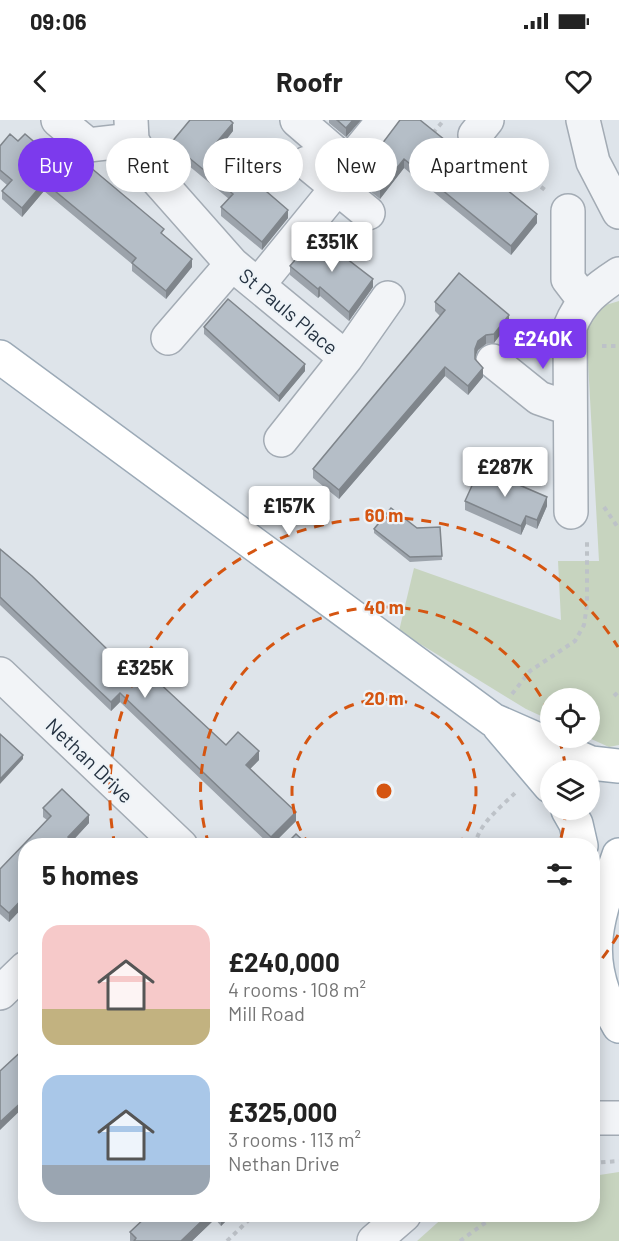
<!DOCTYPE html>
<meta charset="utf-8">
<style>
body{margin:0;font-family:Barlow,sans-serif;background:#f6f6f6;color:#222;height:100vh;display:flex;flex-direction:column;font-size:22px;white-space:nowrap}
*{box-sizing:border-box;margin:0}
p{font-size:20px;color:#767676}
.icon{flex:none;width:33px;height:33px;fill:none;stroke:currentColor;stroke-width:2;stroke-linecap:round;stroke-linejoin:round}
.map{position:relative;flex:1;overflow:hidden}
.details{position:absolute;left:18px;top:718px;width:582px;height:384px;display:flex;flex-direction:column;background:#fff;border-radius:24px;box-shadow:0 3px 15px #0003}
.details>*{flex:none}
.banner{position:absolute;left:18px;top:18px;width:584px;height:54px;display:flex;gap:12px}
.fabs{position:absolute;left:540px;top:568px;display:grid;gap:12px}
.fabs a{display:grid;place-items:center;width:60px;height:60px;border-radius:50%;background:#fff;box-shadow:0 3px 15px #0003;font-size:30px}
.price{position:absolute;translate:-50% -51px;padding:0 14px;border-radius:6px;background:#fff;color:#222;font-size:20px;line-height:39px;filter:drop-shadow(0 2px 3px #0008)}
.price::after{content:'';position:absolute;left:50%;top:36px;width:18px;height:14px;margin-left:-9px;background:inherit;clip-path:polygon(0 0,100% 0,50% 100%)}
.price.selected{background:#7c3aed;color:#fff}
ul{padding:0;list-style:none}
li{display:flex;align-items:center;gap:18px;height:150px;padding:0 24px}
li span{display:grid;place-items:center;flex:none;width:168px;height:120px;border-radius:18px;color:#555}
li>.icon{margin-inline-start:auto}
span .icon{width:72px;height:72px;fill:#fffc;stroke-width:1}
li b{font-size:26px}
h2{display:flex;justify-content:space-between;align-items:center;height:72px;padding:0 24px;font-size:26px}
.pill{padding:0 21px;border-radius:27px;background:#fff;box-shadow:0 3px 15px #0003;font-size:21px;line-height:54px}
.pill.selected{background:#7c3aed;color:#fff}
.status{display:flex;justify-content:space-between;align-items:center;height:42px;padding:0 30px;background:#fff;direction:ltr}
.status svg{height:16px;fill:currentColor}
header{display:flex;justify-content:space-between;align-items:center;height:78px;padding:0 24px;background:#fff;font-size:27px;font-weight:700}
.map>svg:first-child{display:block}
</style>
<div class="status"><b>09:06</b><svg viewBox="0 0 49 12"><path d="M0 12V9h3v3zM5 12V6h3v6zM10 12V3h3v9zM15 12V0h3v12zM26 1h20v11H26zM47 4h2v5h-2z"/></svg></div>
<header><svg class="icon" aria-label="back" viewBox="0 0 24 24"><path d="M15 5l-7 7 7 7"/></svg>Roofr<svg class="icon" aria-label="heart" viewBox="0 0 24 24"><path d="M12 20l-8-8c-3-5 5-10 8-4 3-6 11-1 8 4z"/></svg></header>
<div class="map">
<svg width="619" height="1121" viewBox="0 0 619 1121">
<rect width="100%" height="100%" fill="#dee4ea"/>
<path fill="#c7d4bf" d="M619,181V625L609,627L589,618L590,579H550V600L526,589L399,511L414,448L561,500L558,441H599L586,206L599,187Z
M619,1052V1121H417L446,1095H592L593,1056Z"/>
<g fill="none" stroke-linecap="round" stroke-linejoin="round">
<defs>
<path id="minor" d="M58,0L88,25L132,20
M131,0L132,20L148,49L232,144L346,238
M297,0L348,44L384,0
M583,0L593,42L619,92
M475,15L487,0
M307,43L368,93
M568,91V159L584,180
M258,165L337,68
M168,218L232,144
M493,241L539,278L568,288
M281,320L346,238L388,178
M571,392L570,207C580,181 596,169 619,154
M0,554L181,726
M0,873L26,848
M592,998H619
M374,1121L404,1095"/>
<path id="major" d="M0,237L493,600L591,643L619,646
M499,606L550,666
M568,690L576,704L581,726
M619,735C596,802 580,839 619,906"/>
</defs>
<use href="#minor" stroke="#a3abb4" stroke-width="36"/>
<use href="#major" stroke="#9caab7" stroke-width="36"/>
<path stroke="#bdc2c8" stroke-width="4" stroke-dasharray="4.5 4.5" stroke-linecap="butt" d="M433,13L444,0
M499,33L545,70
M602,226H619
M604,387L619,409
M512,574L530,551L575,521L584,505L587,485V419
M614,576L619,571
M475,726C478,704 500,688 516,672
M592,1043L619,1041
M484,1095L488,1101
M227,1121L254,1095
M460,1121L496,1095"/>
<use href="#minor" stroke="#f2f4f7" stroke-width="33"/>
<use href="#major" stroke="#fff" stroke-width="33"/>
</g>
<path fill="#9ca3ab" d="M329,0H361L346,17L329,3Z
M399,2L537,103L511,135L404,48L380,79L360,63V53Z
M233,11L221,26L227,38L288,98L262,130L221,96V87L229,79L171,31V23Z
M18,21L73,55L164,115L192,147L166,179L132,151V144L44,71L22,97L2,79V71L7,65L0,59V26Z
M290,146L373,167L349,201L320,176L318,178L290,155Z
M435,182L509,203L494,223L486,224L478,230L475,236V239L483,257L468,275L445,256L339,379L313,358V349L440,196L435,191Z
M204,207L305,251L279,282L204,214Z
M465,381L547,386L537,409L526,404L521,415L465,390Z
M440,407L442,440L410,442L374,413V409Z
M0,429L147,568L226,625L259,640L250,649L296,701L271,726L120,582L111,591L0,485Z
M43,688L89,703L72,721L75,726H26V784L9,802L0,794V749L47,700L43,697Z
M148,1095H232L221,1106L215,1099L192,1121H130V1112Z"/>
<path fill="#7f858b" d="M353,0H361L346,17V8Z
M233,3V11L217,31V22Z
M404,39V48L380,79V69Z
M44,62V71L22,97V88Z
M288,90V98L262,130V122Z
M537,94V103L511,135V126Z
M192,139V147L166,179V171Z
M373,159V167L349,201V192Z
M320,167V176L318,178V169Z
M509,195V203L494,223V214Z
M486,215V224L478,230L475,238V229L478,221Z
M305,244V251L279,282V276Z
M445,247V256L339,379V370Z
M483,248V257L468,275V266Z
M547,377V386L537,409V400Z
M526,396V404L521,415V406Z
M120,573V582L111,591V582Z
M259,631V640L246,653V645Z
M23,635V639L0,664V659Z
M296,692V701L271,726V717Z
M89,695V703L68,726V717Z
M26,775V784L9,802V793Z
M26,978V985L0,1010V1002Z
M208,1095H215V1099L192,1121H181Z
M221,1095H232L221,1106Z"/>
<path fill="#b5bec7" stroke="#7f858b" stroke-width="1.5" d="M190,0H230L233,3L217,22L227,31L224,35L288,90L262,122L221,87L233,74L171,23Z
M337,0H353L346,8Z
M400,0H420L537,94L511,126L404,39L380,69L360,53Z
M10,14L18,21L25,14L73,55L84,42L164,109L161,113L192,139L166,171L132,143L136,138L44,62L22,88L2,71L12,60L0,50V26Z
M316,115L373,159L349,192L320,167L318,169L290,146Z
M459,153L509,195L494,214L486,215L478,221L475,229V239L483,248L468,266L445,247L339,370L313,349L445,190L435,182Z
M228,179L305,244L279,276L204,207Z
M480,348L547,377L537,400L526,396L521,406L465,381Z
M391,388L417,408L440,407L442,436L410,437L374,409Z
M0,429L32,456L147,568L155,559L226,625L238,612L259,631L246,645L296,692L271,717L120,573L111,582L0,477Z
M0,614L23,635L0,659Z
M62,669L89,695L68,717L75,724L73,726H26V775L9,793L0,785V749L51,696L43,688Z
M296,714L309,726H284Z
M26,927V978L0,1002V951Z
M148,1095H208L181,1121H134L136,1118L130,1112Z"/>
<g fill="none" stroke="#d55511" stroke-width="3" stroke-dasharray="10 8">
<path d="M310 726A92 92 0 1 1 458 726"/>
<path d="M566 690A183 183 0 0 1 559 725M209 725A183 183 0 0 1 550 594M559 619A183 183 0 0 1 566 650"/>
<path d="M618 815A275 275 0 0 1 593 850M115 726A275 275 0 0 1 618 527"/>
</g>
<g text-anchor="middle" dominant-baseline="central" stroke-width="4.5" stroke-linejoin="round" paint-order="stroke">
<g font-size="20" fill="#263342" stroke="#eef3f7">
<text transform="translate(289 191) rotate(40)">St Pauls Place</text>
<text transform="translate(90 640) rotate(44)">Nethan Drive</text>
</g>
</g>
<circle cx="384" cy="671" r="9" fill="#d55511" stroke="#eef3f7" stroke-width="3"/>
<g font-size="18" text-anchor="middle" font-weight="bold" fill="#d55511" stroke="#eef3f7" stroke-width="4.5" stroke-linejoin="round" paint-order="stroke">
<text x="384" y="402">60 m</text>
<text x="384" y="494">40 m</text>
<text x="384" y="585">20 m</text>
</g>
</svg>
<div class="fabs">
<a><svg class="icon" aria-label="locate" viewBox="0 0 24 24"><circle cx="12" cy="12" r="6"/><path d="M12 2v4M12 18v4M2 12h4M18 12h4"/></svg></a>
<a><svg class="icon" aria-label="layers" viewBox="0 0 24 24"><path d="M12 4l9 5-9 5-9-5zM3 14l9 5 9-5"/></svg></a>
</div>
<b class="price" style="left:332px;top:153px">£351K</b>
<b class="price selected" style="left:543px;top:250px">£240K</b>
<b class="price" style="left:505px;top:378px">£287K</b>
<b class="price" style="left:289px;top:417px">£157K</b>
<b class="price" style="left:145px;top:579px">£325K</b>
<div class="banner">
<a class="pill selected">Buy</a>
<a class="pill">Rent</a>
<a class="pill">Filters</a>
<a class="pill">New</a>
<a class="pill">Apartment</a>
</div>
<section class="details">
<h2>5 homes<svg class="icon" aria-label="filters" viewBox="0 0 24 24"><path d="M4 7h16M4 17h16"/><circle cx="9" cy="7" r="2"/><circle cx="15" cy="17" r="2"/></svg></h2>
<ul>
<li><span style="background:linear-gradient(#f6c9c9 70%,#c2b280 0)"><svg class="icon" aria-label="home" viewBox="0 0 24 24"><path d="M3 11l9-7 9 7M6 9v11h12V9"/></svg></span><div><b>£240,000</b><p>4 rooms · 108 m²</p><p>Mill Road</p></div></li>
<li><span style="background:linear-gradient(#a9c7e8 75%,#9aa5b1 0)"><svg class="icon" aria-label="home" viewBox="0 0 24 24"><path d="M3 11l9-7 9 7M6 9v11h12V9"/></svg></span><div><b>£325,000</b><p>3 rooms · 113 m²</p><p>Nethan Drive</p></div></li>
</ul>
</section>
</div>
